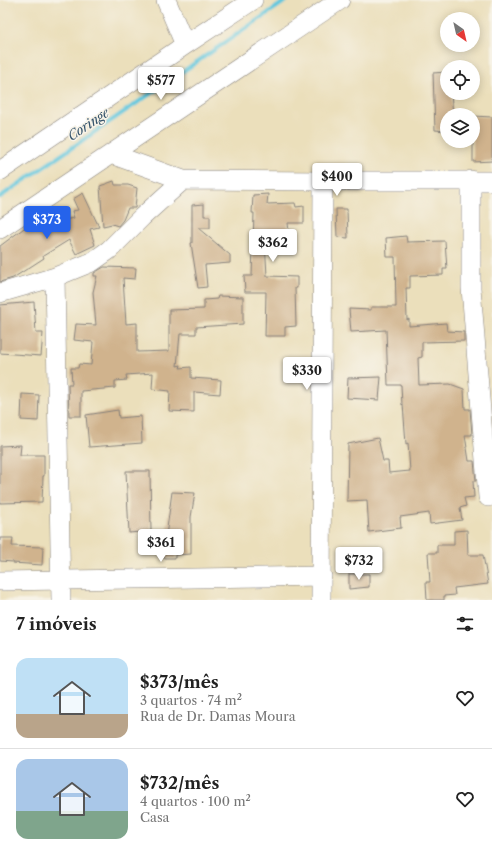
<!DOCTYPE html>
<html lang="pt">
<meta charset="utf-8">
<style>
body{margin:0;font-family:"Libre Caslon Text",serif;background:#f6f6f6;color:#222;height:100vh;display:flex;flex-direction:column;font-size:15px;white-space:nowrap}
*{box-sizing:border-box;margin:0}
p{font-size:13px;color:#767676}
.icon{flex:none;width:22px;height:22px;fill:none;stroke:currentColor;stroke-width:2;stroke-linecap:round;stroke-linejoin:round}
.map{position:relative;height:600px;overflow:hidden}
.sheet{display:flex;flex-direction:column;background:#fff;flex:1}
.sheet>*{flex:none}
.needle{width:26px;rotate:146deg}
.controls{position:absolute;left:440px;top:12px;display:grid;gap:8px}
.controls a{display:grid;place-items:center;width:40px;height:40px;border-radius:50%;background:#fff;box-shadow:0 2px 10px #0003;font-size:20px}
.price{position:absolute;translate:-50% -34px;padding:0 9px;border-radius:4px;background:#fff;color:#222;font-size:13px;line-height:26px;filter:drop-shadow(0 1px 2px #0008)}
.price::after{content:'';position:absolute;left:50%;top:24px;width:12px;height:9px;margin-left:-6px;background:inherit;clip-path:polygon(0 0,100% 0,50% 100%)}
.price.on{background:#2563eb;color:#fff}
ul{padding:0;list-style:none}
li{display:flex;align-items:center;gap:12px;height:100px;padding:0 16px}
li+li{border-top:1px solid #e0e0e0}
li span{display:grid;place-items:center;flex:none;width:112px;height:80px;border-radius:12px;color:#555}
li>.icon{margin-inline-start:auto}
span .icon{width:48px;height:48px;fill:#fffc;stroke-width:1}
li b{font-size:17px}
h2{display:flex;justify-content:space-between;align-items:center;height:48px;padding:0 16px;font-size:17px}
.map>svg:first-child{display:block}
</style>
<div class="map">
<svg width="492" height="600" viewBox="0 0 492 600">
<rect width="100%" height="100%" fill="#f7f3e8"/>
<filter id="ink" filterUnits="userSpaceOnUse"><feTurbulence type="fractalNoise" baseFrequency=".025" numOctaves="2"/><feDisplacementMap in="SourceGraphic" scale="8" xChannelSelector="R" yChannelSelector="G"/><feConvolveMatrix kernelMatrix="1 2 1 2 8 2 1 2 1" color-interpolation-filters="sRGB"/></filter>
<filter id="wash" filterUnits="userSpaceOnUse"><feTurbulence type="fractalNoise" baseFrequency=".012" numOctaves="4" result="noise"/><feDisplacementMap in="SourceGraphic" scale="16" xChannelSelector="R" yChannelSelector="G"/><feGaussianBlur stdDeviation="0.9" result="paint"/><feColorMatrix in="noise" values="0 0 0 0 0 0 0 0 0 0 0 0 0 0 0 0 0 1.4 0 .05"/><feComposite in="paint" operator="in"/></filter>
<g filter="url(#wash)">
<rect width="100%" height="100%" fill="#ebdfbb"/>
<g fill="none" stroke-linecap="round" stroke-linejoin="round">
<path stroke="#61c7de" stroke-width="4" d="M0,197L287,0"/>
</g>
<g id="blocks">
<path fill="#d0b38d" d="M447,72V93H451L453,115H447V131L435,130L433,73Z
M473,116L492,117V161L473,162Z
M114,181L115,185H128L137,188L135,208H128L123,220L118,226L112,224L103,226L100,186Z
M83,193L99,227L90,229L95,245L76,254L69,240L43,256L44,258L13,278L0,282V246L39,217L41,219L48,214L54,222L74,218L72,211L78,210L73,199Z
M268,194L267,204L295,203L296,207L304,206V223H288L290,241H265L267,276L297,277V288H295L296,326L285,327V336H265L266,292H245L244,276H252L254,213H252L253,195Z
M204,204V216H210V228H198L230,255V263L205,265L207,287L198,288L191,243H192V205Z
M336,209H347L348,238L337,237Z
M406,236L407,242L445,241L447,269H443V275L410,276V288H406L407,320L409,319V326L446,323L447,331L464,332V341L422,342V357L418,358L419,385L450,384L464,389L465,409H470L472,435H465L469,461H474L476,481H473L474,497L464,498L466,506L460,508L462,520L430,524L429,513L400,517L401,528L369,532L367,500L347,501L348,444L378,438L383,461H388L389,473L410,471L408,443L406,444L403,404L402,405L401,385H388L386,330L351,332L349,309L371,310V307H396L395,257H387L386,238Z
M104,267L136,268L135,279L123,278L126,324L137,323V352L169,351V310L204,309V300L217,299L218,296L243,297V324L196,327V334H180L177,366L181,365L180,368L191,367V378L221,380L220,394L194,392V412L169,411L170,391L152,389L153,373L126,375L127,380L115,381V388L81,391V416H69L68,384H72L71,368H78L79,364L91,365L93,342L74,340L76,324L96,325L93,292L97,276H94V273Z
M34,302L36,333H43L41,356L0,353V305Z
M381,377L379,400L347,398L348,378Z
M22,394L39,395L38,421L21,420Z
M118,410L119,418L141,416L142,443L89,447L86,415Z
M21,445L20,455H44V476H43L42,502L0,503V446Z
M126,471H150L151,531L129,533Z
M172,492L195,493L191,517V554L175,555V558H163Z
M467,530L468,555H483L488,584L454,588L455,595L444,596V600H427L426,582H430L428,553H437V545H454V531Z
M0,538H13L12,546L43,547L42,565L13,563V562L0,561Z
M349,574H369V587L349,589Z"/>
</g>
</g>
<g filter="url(#ink)">
<use href="#blocks" fill-opacity="0" stroke="#86807b" stroke-width="1"/>
<g fill="none" stroke-linecap="round" stroke-linejoin="round">
<defs>
<path id="minor" d="M166,0L185,45
M111,154L183,180L323,181H492
M0,171L185,45L253,0
M471,180V288L488,497
M0,229L111,154L340,0
M55,277L61,600
M0,293L55,277L92,262L109,250L142,217L183,180
M0,581L322,576
M321,600L323,181"/>
</defs>
<use href="#minor" stroke="#86807b" stroke-width="20"/>
<use href="#minor" stroke="#fff" stroke-width="19"/>
</g>
</g>
<g text-anchor="middle" dominant-baseline="central" stroke-width="3" stroke-linejoin="round" paint-order="stroke">
<g font-size="13" font-style="italic" fill="#35546c" stroke="#f7f3e8">
<text transform="translate(88 124) rotate(-34)">Coringe</text>
</g>
</g>
</svg>
<div class="controls">
<a><svg class="needle" viewBox="-14 -14 28 28"><path d="M0-13l5 13h-10z" fill="#e53935"/><path d="M0 13l5-13h-10z" fill="#767676"/></svg></a>
<a><svg class="icon" aria-label="locate" viewBox="0 0 24 24"><circle cx="12" cy="12" r="6"/><path d="M12 2v4M12 18v4M2 12h4M18 12h4"/></svg></a>
<a><svg class="icon" aria-label="layers" viewBox="0 0 24 24"><path d="M12 4l9 5-9 5-9-5zM3 14l9 5 9-5"/></svg></a>
</div>
<b class="price" style="left:161px;top:101px">$577</b>
<b class="price" style="left:337px;top:197px">$400</b>
<b class="price on" style="left:47px;top:240px">$373</b>
<b class="price" style="left:273px;top:263px">$362</b>
<b class="price" style="left:307px;top:391px">$330</b>
<b class="price" style="left:161px;top:563px">$361</b>
<b class="price" style="left:359px;top:581px">$732</b>
</div>
<section class="sheet">
<h2>7 imóveis<svg class="icon" aria-label="filters" viewBox="0 0 24 24"><path d="M4 7h16M4 17h16"/><circle cx="9" cy="7" r="2"/><circle cx="15" cy="17" r="2"/></svg></h2>
<ul>
<li><span style="background:linear-gradient(#bfe0f5 70%,#b9a48a 0)"><svg class="icon" aria-label="home" viewBox="0 0 24 24"><path d="M3 11l9-7 9 7M6 9v11h12V9"/></svg></span><div><b>$373/mês</b><p>3 quartos · 74 m²</p><p>Rua de Dr. Damas Moura</p></div><svg class="icon" aria-label="heart" viewBox="0 0 24 24"><path d="M12 20l-8-8c-3-5 5-10 8-4 3-6 11-1 8 4z"/></svg></li>
<li><span style="background:linear-gradient(#a9c7e8 65%,#7fa58c 0)"><svg class="icon" aria-label="home" viewBox="0 0 24 24"><path d="M3 11l9-7 9 7M6 9v11h12V9"/></svg></span><div><b>$732/mês</b><p>4 quartos · 100 m²</p><p>Casa</p></div><svg class="icon" aria-label="heart" viewBox="0 0 24 24"><path d="M12 20l-8-8c-3-5 5-10 8-4 3-6 11-1 8 4z"/></svg></li>
</ul>
</section>
